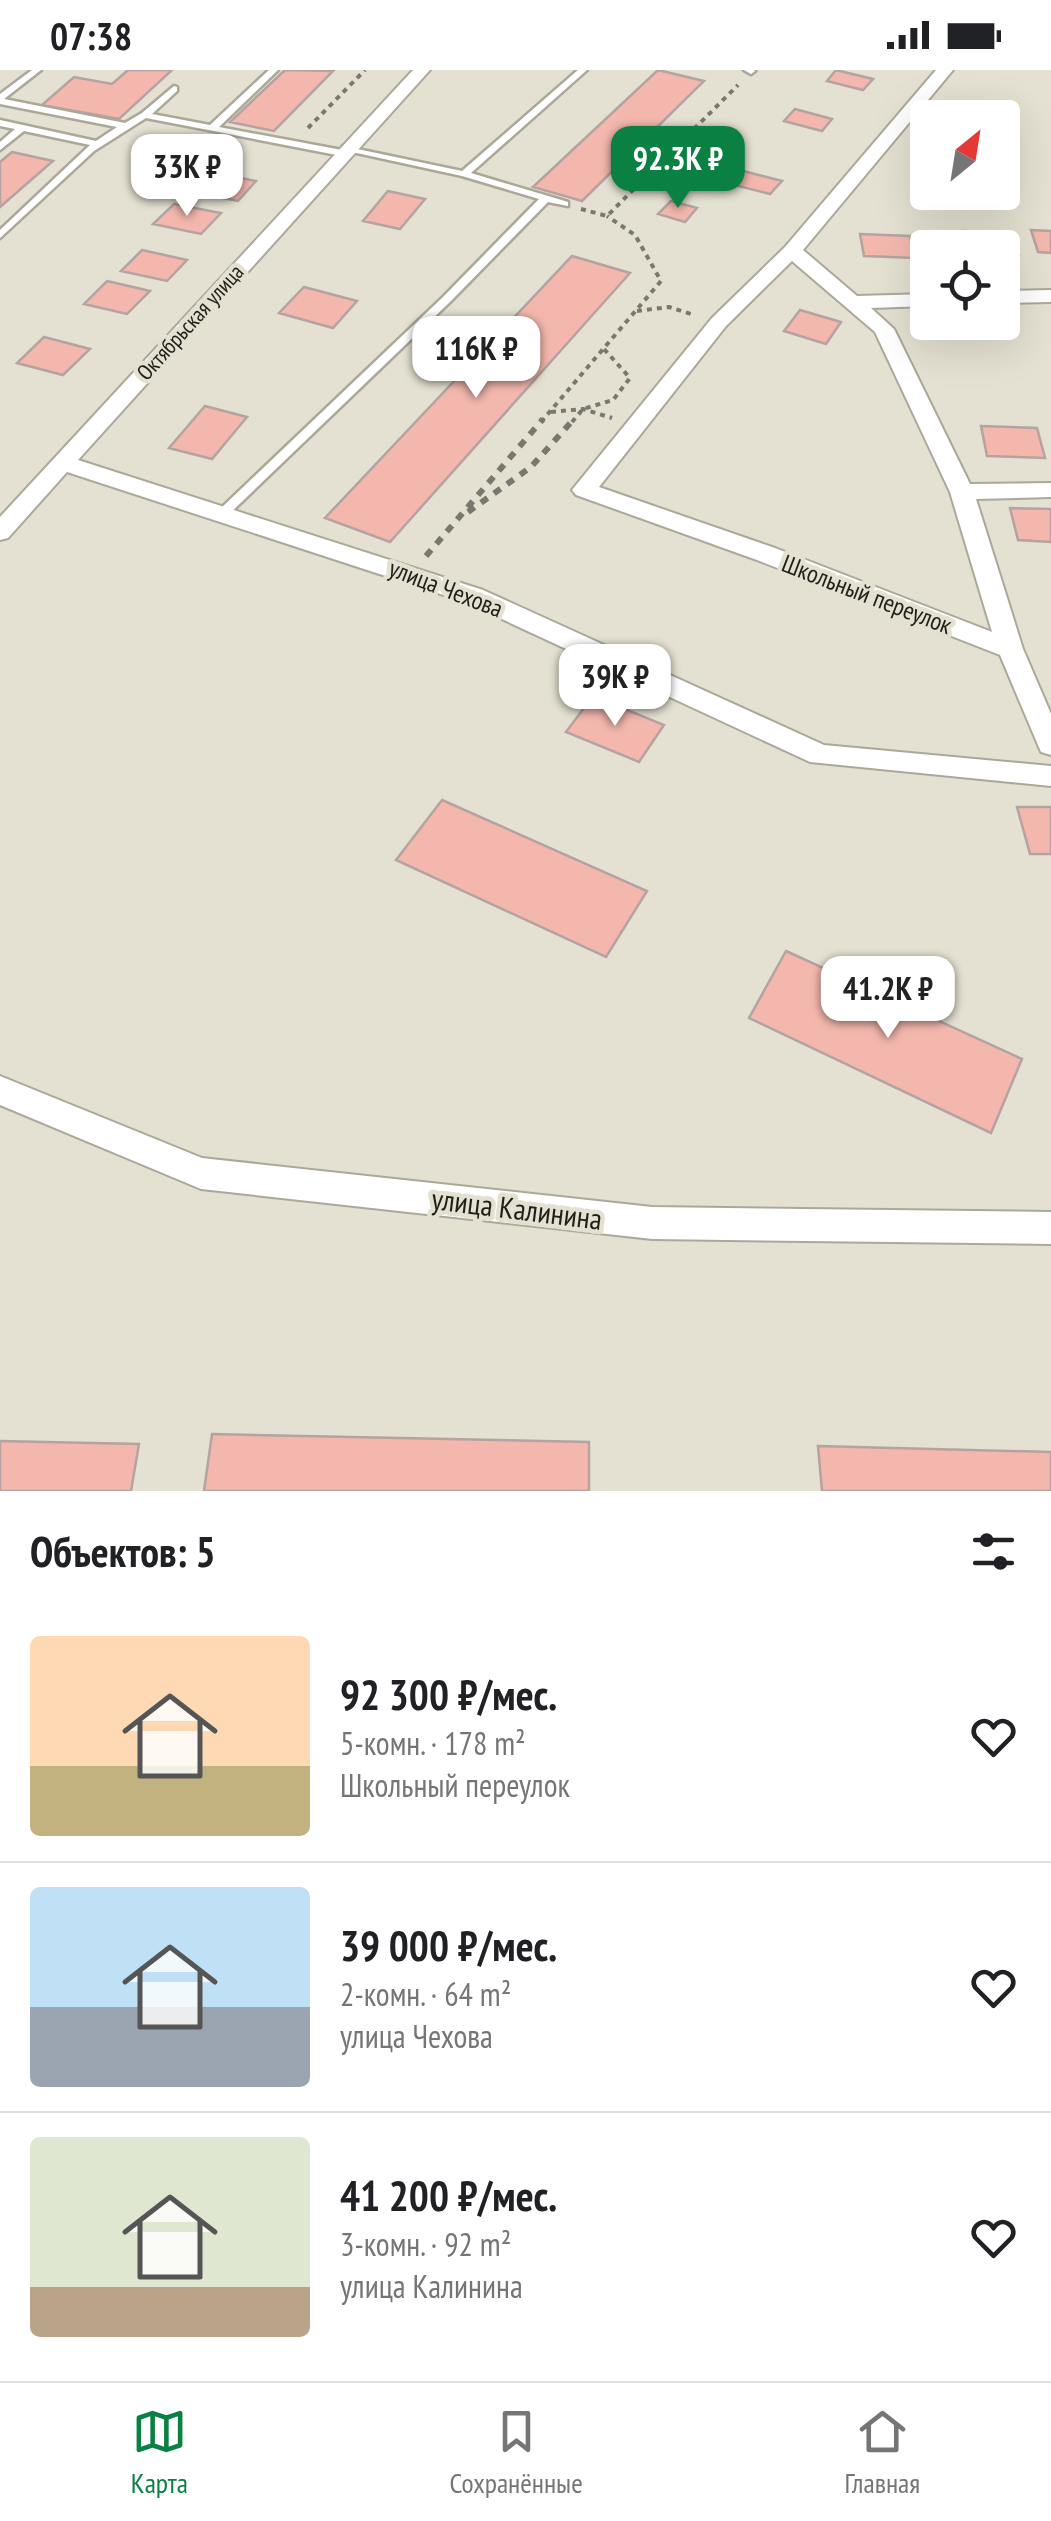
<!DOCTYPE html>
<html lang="ru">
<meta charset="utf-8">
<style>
body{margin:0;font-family:"PT Sans Narrow",sans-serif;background:#f2f2f2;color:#202124;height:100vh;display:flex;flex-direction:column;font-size:38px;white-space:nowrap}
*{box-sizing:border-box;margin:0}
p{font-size:32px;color:#757577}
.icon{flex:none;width:55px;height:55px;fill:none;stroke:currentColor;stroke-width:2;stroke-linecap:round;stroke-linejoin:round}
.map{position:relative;height:1421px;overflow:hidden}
.side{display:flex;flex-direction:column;background:#fff;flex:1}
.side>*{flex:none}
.needle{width:65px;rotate:30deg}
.controls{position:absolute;left:910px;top:30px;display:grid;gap:20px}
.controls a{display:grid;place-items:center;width:110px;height:110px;border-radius:10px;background:#fff;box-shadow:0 10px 40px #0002;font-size:50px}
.price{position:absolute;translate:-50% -85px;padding:0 22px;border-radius:20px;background:#fff;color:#222;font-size:32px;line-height:65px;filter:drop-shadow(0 2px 5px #0008)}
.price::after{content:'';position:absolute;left:50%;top:60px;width:30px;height:22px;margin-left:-15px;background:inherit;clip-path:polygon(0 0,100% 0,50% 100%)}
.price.selected{background:#0b8043;color:#fff}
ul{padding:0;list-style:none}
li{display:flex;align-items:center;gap:30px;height:250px;padding:0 30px}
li+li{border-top:2px solid #e0e0e0}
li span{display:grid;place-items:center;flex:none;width:280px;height:200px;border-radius:10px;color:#555}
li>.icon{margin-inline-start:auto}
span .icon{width:120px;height:120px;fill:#fffc;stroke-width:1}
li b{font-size:42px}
h2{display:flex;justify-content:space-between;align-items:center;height:120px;padding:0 30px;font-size:42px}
.status{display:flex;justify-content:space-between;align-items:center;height:70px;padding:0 50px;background:#fff;direction:ltr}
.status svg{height:28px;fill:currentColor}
.dock{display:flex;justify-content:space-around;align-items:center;height:140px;border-top:2px solid #e0e0e0;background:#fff;font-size:28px;color:#757577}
.dock a{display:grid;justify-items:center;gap:5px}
.dock .selected{color:#0b8043}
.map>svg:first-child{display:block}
</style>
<div class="status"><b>07:38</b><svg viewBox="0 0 49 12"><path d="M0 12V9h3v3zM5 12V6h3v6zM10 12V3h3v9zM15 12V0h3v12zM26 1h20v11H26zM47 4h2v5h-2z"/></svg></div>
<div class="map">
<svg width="1051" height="1421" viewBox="0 0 1051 1421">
<rect width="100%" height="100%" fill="#e4e1d2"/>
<path fill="#f3b7ad" stroke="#b4a3a0" stroke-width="2.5" d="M128,0H172L119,49L42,35L74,7L112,14Z
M285,0L333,1L274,61L230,52Z
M658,0L704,11L582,131L533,117Z
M836,0L873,9L863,20L827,11Z
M795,39L832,49L822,61L784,51Z
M12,82L53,91L0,137V92Z
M206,101L256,111L238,131L187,121Z
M743,101L782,111L770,124L731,114Z
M388,121L425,129L400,159L363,151Z
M671,131L697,138L685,152L658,144Z
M174,134L221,143L201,164L153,154Z
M1031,160L1051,161V183L1038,182Z
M963,161L1013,163L1019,185H1002V178H967Z
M860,164L910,166L914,188L864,186Z
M142,180L187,190L167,211L121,201Z
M572,186L630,203L390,472L325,448Z
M107,211L150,221L127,244L84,234Z
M304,217L357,231L333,258L279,243Z
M800,240L841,252L826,274L784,261Z
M1002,248L1006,261L953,259L951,252H1002Z
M44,267L90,279L63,305L17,293Z
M205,336L247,347L212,389L169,378Z
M981,356L1037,358L1045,388L987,386Z
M1010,438L1051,439V472L1018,470Z
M593,626L664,655L639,692L566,662Z
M442,730L647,821L606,887L396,790Z
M1017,737H1051V784H1030Z
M786,881L1022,989L991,1063L749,948Z
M212,1364L589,1372V1421H204Z
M0,1371L139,1374L131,1421H0Z
M818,1376L1051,1382V1421H822Z"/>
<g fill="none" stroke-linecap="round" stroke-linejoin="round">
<defs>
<path id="service" d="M32,0H41L4,29L125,53L142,43L174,16L177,17V21L152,44L210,55L269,0H278L219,57L342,80L346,83L342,86L146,48L94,81L0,168V160L90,75L24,61L0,80V72L15,59L0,56V50L96,71L117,57L0,34V24Z
M578,0H587L471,103L568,132V136L548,132L451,231L226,447H218V441L443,227L539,129L462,106L343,80V76L462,101Z
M744,0H754L755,1L751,4Z"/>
<path id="minor" d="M413,0H430L78,390L483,520L824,675L1051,696V716L810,692L465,532L67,402L8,468L0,470V447Z
M936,0H953L803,180L857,226L928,224V236L871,238L894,259L970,414L1051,413V427L976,429L1023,579L1051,644V685L1041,682L1038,675L1000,585L757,490L576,425L572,420L712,248L785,177ZM792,191L875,262L950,422L992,562L775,478L599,417L726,256Z
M1051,220V232L1002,233V221Z
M0,1006L202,1088L652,1137L1051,1142V1174L652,1169L201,1119L0,1035Z"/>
</defs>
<use href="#service" stroke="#aba89a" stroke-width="5"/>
<use href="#minor" stroke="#aba89a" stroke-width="4"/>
<path stroke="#7a786e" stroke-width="4" stroke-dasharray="5 5" stroke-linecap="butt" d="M308,58L365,0
M581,139L607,146L738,15
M637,241L669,237L694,245
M551,342L583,339L612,348
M541,352L661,211L635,165L607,146
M572,352L583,339L613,330L630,308L604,279"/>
<path stroke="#7a786e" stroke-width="6" stroke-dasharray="8 8" stroke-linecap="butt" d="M468,442L531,397L574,349
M426,486L543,349"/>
<use href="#service" fill="#fff" fill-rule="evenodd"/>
<use href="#minor" fill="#fff" fill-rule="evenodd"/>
</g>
<g text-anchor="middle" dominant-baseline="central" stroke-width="9" stroke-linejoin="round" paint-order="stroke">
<g font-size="22" fill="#201f19" stroke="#e4e1d2">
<text transform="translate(190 252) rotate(-48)">Октябрьская улица</text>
</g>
<g font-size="25" fill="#201f19" stroke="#e4e1d2">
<text transform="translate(446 518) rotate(21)">улица Чехова</text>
<text transform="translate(867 524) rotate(21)">Школьный переулок</text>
</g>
<g font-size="30" fill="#201f19" stroke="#e4e1d2">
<text transform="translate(517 1138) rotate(7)">улица Калинина</text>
</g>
</g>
</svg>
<div class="controls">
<a><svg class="needle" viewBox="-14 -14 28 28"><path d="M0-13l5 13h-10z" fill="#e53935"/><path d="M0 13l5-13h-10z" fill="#757577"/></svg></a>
<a><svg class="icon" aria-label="locate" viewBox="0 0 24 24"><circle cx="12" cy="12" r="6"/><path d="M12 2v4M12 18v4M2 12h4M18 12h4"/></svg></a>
</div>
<b class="price selected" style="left:678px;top:141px">92.3K ₽</b>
<b class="price" style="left:187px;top:149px">33K ₽</b>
<b class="price" style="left:476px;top:331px">116K ₽</b>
<b class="price" style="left:615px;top:659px">39K ₽</b>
<b class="price" style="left:888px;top:971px">41.2K ₽</b>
</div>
<section class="side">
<h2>Объектов: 5<svg class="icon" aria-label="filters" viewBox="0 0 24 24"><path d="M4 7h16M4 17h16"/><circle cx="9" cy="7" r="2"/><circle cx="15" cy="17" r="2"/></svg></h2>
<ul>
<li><span style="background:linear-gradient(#ffd9b3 65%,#c2b280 0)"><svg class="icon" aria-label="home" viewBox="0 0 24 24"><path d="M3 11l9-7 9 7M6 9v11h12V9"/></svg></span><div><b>92 300 ₽/мес.</b><p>5-комн. · 178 m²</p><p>Школьный переулок</p></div><svg class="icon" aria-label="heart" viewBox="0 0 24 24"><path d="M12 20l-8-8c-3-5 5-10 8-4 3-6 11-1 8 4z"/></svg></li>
<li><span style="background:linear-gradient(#bfe0f5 60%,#9aa5b1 0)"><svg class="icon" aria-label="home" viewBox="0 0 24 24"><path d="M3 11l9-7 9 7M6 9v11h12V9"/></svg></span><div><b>39 000 ₽/мес.</b><p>2-комн. · 64 m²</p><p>улица Чехова</p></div><svg class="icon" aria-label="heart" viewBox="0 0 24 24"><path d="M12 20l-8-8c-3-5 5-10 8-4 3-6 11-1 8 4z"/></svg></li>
<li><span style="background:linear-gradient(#dfe7d0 75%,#b9a48a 0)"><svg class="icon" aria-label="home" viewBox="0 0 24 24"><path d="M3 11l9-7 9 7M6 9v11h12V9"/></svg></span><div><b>41 200 ₽/мес.</b><p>3-комн. · 92 m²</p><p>улица Калинина</p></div><svg class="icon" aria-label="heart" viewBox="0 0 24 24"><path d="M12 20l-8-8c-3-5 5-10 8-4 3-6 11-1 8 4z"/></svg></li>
</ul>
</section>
<nav class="dock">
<a class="selected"><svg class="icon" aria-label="map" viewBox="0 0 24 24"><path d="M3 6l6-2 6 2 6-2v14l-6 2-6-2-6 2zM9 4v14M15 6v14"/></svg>Карта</a>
<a><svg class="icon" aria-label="saved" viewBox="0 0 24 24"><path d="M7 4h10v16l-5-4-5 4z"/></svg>Сохранённые</a>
<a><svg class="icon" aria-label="home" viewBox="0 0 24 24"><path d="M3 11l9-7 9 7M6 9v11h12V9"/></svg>Главная</a>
</nav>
